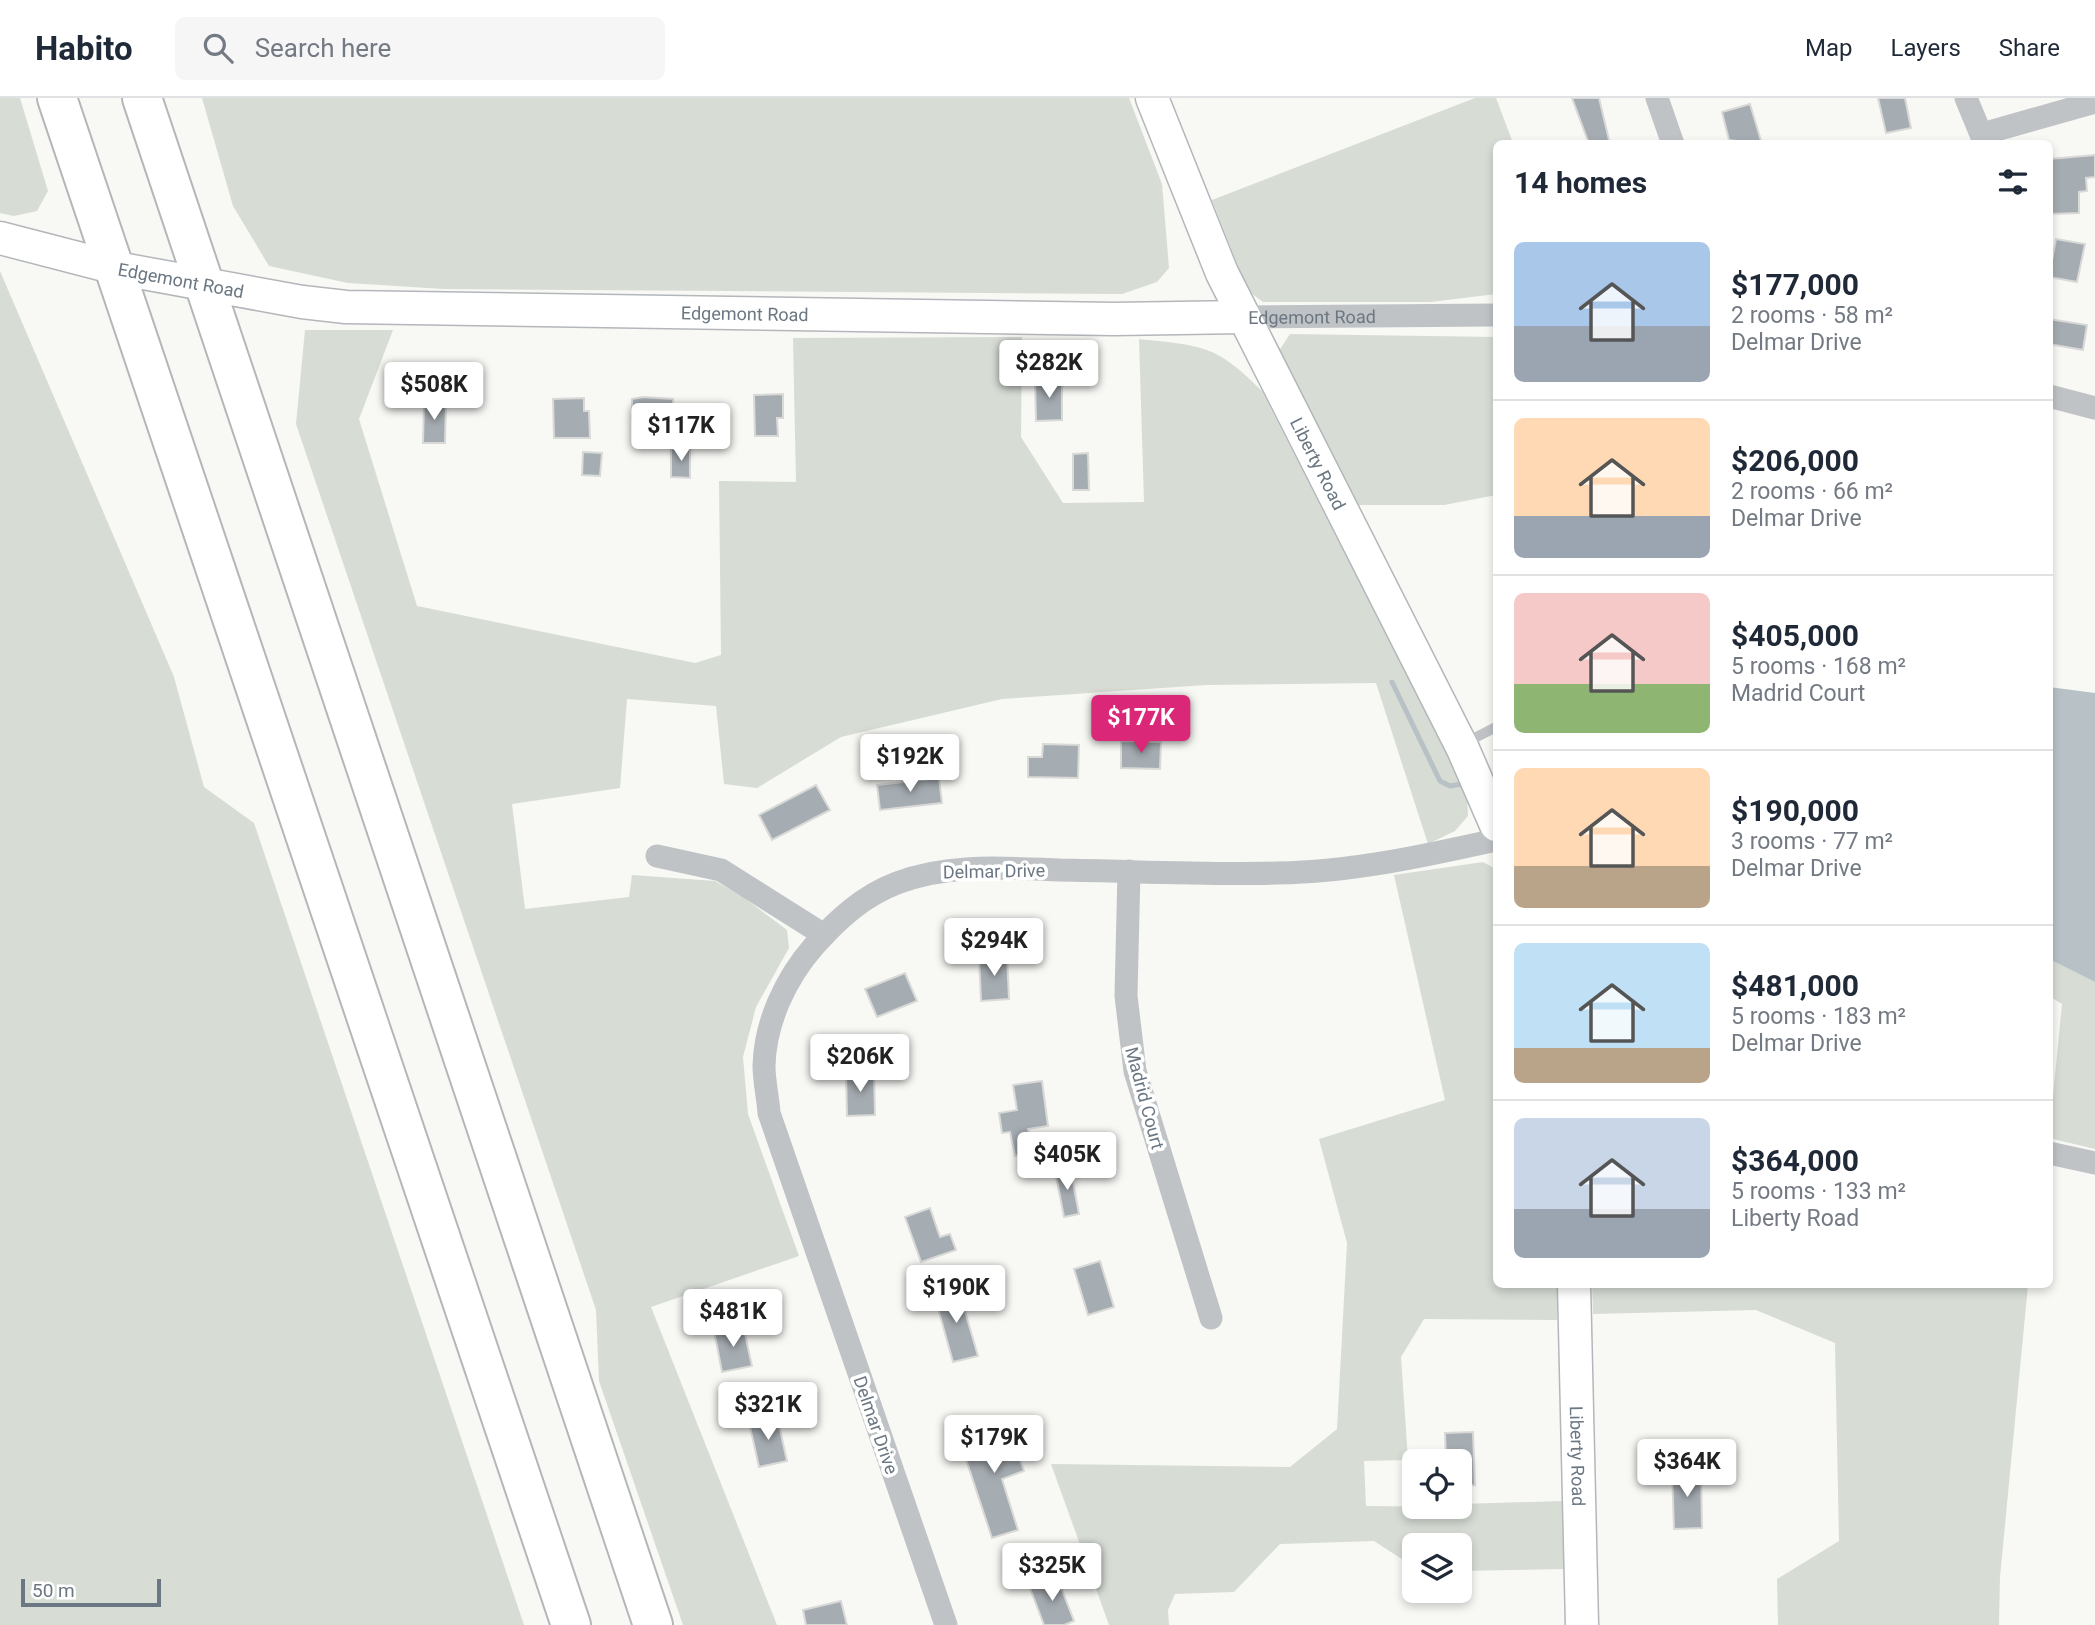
<!DOCTYPE html>
<meta charset="utf-8">
<style>
body{margin:0;font-family:Roboto,sans-serif;background:#f6f6f7;color:#1f2937;height:100vh;display:flex;flex-direction:column;font-size:26px;white-space:nowrap}
*{box-sizing:border-box;margin:0}
p{font-size:23px;color:#747a83}
.icon{flex:none;width:38px;height:38px;fill:none;stroke:currentColor;stroke-width:2;stroke-linecap:round;stroke-linejoin:round}
.map{position:relative;flex:1;overflow:hidden}
.panel{position:absolute;left:1493px;top:42px;width:560px;height:1148px;display:flex;flex-direction:column;background:#fff;border-radius:10px;box-shadow:0 4px 10px #0003}
.panel>*{flex:none}
.controls{position:absolute;left:1402px;top:1351px;display:grid;gap:14px}
.controls a{display:grid;place-items:center;width:70px;height:70px;border-radius:10px;background:#fff;box-shadow:0 4px 10px #0003;font-size:35px}
.scale{position:absolute;left:21px;bottom:18px;width:140px;box-sizing:border-box;padding-left:7px;border:4px solid #6b7782;border-top:0;font-size:19px;line-height:24px;white-space:nowrap;color:#6b7782;-webkit-text-stroke:5px #fff;paint-order:stroke}
.price{position:absolute;translate:-50% -60px;padding:0 16px;border-radius:7px;background:#fff;color:#222;font-size:23px;line-height:46px;filter:drop-shadow(0 2px 4px #0008)}
.price::after{content:'';position:absolute;left:50%;top:42px;width:21px;height:16px;margin-left:-10px;background:inherit;clip-path:polygon(0 0,100% 0,50% 100%)}
.price.on{background:#db2777;color:#fff}
ul{padding:0;list-style:none}
li{display:flex;align-items:center;gap:21px;height:175px;padding:0 21px}
li+li{border-top:2px solid #e0e1e3}
li span{display:grid;place-items:center;flex:none;width:196px;height:140px;border-radius:10px;color:#555}
li>.icon{margin-inline-start:auto}
span .icon{width:84px;height:84px;fill:#fffc;stroke-width:1}
li b{font-size:30px}
h2{display:flex;justify-content:space-between;align-items:center;height:84px;padding:0 21px;font-size:30px}
header{display:flex;align-items:center;gap:42px;box-sizing:border-box;height:98px;padding:0 35px;background:#fff;border-bottom:2px solid #e0e1e3}
header strong{font-size:33px}
nav{display:flex;gap:38px;margin-inline-start:auto;font-size:24px}
.search{width:490px;height:63px;background:#f6f6f7;display:flex;align-items:center;gap:18px;box-sizing:border-box;padding:0 24px;border-radius:10px;color:#747a83;font-size:26px}
.map>svg:first-child{display:block}
</style>
<header>
<strong>Habito</strong>
<div class="search"><svg class="icon" aria-label="search" viewBox="0 0 24 24"><circle cx="10" cy="10" r="6"/><path d="M15 15l6 6"/></svg>Search here</div>
<nav><a>Map</a><a>Layers</a><a>Share</a></nav>
</header>
<div class="map">
<svg width="2095" height="1527" viewBox="0 0 2095 1527">
<rect width="100%" height="100%" fill="#f8f8f5"/>
<path fill="#d7dcd5" d="M0,0H20L48,93L37,113L14,118L0,115Z
M202,0H1129L1162,86L1169,170L1157,184L1122,196L444,191L348,185L269,168L233,108Z
M1475,0H1496L1513,45L1496,46V196L1431,204H1263L1248,193L1212,102Z
M0,173L174,579L204,689L254,725L524,1527H0Z
M305,232H393L359,321L417,508L695,565L721,557L719,383L796,384L793,240L1022,239L1021,339L1063,405L1144,404L1139,241C1203,248 1215,246 1262,293L1467,696L1468,718L1455,733L1428,746L1376,585L1206,587L1002,601L841,639L757,690L724,686L716,608L627,601L620,690L512,706L525,811L629,799L632,777L715,783L743,799L787,832L789,850L756,909L743,959L748,1016L799,1158L651,1209L777,1527H683L599,1283L596,1212L296,326Z
M1290,236L1496,239V397L1444,407H1357L1279,253Z
M1483,764L1496,771V1186L1557,1187V1222L1424,1221L1401,1259L1408,1362L1364,1363L1366,1408L1460,1409V1406L1564,1403V1471L1460,1473V1447H1414V1469L1374,1443L1280,1446L1234,1494L1175,1496L1168,1512L1169,1527H1109L1051,1366L1290,1369L1337,1331L1347,1145L1319,1041L1445,1002L1394,777Z
M2049,861L2095,884V1051L2049,1040L2062,906L2049,898Z
M1592,1187H2028L2000,1479L1999,1527H1778L1777,1481L1839,1443L1835,1245L1756,1212L1593,1216Z"/>
<path fill="#b8c2c6" d="M2049,589L2095,595V884L2049,861Z"/>
<g fill="none" stroke-linecap="round" stroke-linejoin="round">
<path stroke="#b8c2c6" stroke-width="5" d="M1392,584L1440,683L1450,688L1462,686"/>
</g>
<path fill="#a6adb2" stroke="#d9d9d8" stroke-width="2" d="M1572,0H1599L1610,46H1589Z
M1878,0H1905L1911,30L1886,35Z
M1750,6L1762,46L1729,42L1722,14Z
M2095,57V79L2086,80L2087,93L2079,94V115L2050,116L2049,61Z
M2056,141L2085,146L2077,184L2049,179Z
M2049,221L2087,227L2083,252L2049,246Z
M1035,282H1062V322L1036,323Z
M783,296V320H777L778,338H755L754,297Z
M643,299L673,301V322L632,321V301Z
M584,300V313H589L590,340H554L553,301Z
M424,303H446L445,345H423Z
M671,351H690V380L671,379Z
M583,354L602,355L600,378L582,377Z
M1088,355L1089,392H1073V356Z
M1121,643L1161,644L1160,671L1121,670Z
M1043,646L1079,647L1078,680L1028,679V659H1042Z
M939,680L942,705L880,712L877,687Z
M816,687L830,712L772,742L759,717Z
M1007,857L1009,901L981,903L979,859Z
M905,875L917,903L877,919L865,891Z
M874,973L875,1017L847,1018L846,974Z
M1042,983L1048,1028L1028,1031L1033,1054L1015,1058L1010,1034L1002,1035L999,1015L1017,1012L1013,987Z
M1070,1069L1079,1116L1064,1119L1055,1073Z
M930,1110L940,1139L950,1136L956,1152L921,1164L905,1119Z
M1100,1163L1114,1209L1088,1217L1074,1171Z
M958,1189L978,1258L953,1264L934,1196Z
M743,1227L752,1268L722,1274L714,1233Z
M777,1318L787,1363L759,1369L749,1324Z
M1007,1326L1024,1373L1002,1381L1018,1432L992,1440L960,1343Z
M1473,1334L1475,1387L1460,1388V1363H1446L1445,1335Z
M1701,1372L1702,1430L1674,1431L1672,1373Z
M1057,1479L1074,1523L1064,1527H1044L1030,1490Z
M841,1503L847,1527H806L803,1512Z"/>
<g fill="none" stroke-linecap="round" stroke-linejoin="round">
<defs>
<g id="secondary">
<path id="s2" d="M1152,0L1222,175L1463,651L1496,727"/>
<path id="s3" d="M0,140L116,170L302,204L346,209L1113,221L1244,219"/>
<path id="s4" d="M1574,1186L1582,1527"/>
</g>
<path id="highway" d="M57,0L571,1527
M142,0L653,1527"/>
</defs>
<use href="#secondary" stroke="#b3b7bb" stroke-width="35"/>
<use href="#highway" stroke="#b4b7ba" stroke-width="42"/>
<path stroke="#c0c3c6" stroke-width="10" d="M1463,646L1496,629"/>
<g stroke="#c0c3c6" stroke-width="23">
<path d="M1657,0L1673,46"/>
<path d="M1966,0L1985,46"/>
<path d="M1982,36L2095,4"/>
<path id="s1" d="M1244,219L1496,217"/>
<path d="M2049,298L2095,310"/>
<path d="M657,758L721,772L824,837"/>
<path d="M1129,773L1126,898L1135,973L1211,1220"/>
<path d="M2049,1055L2095,1065"/>
<path d="M946,1527L769,1015C768,1000 764,983 764,968C765,924 786,880 814,848C838,821 863,798 897,785C949,765 1005,770 1060,772C1132,773 1205,777 1277,775C1351,774 1424,758 1496,742"/>
</g>
<use href="#secondary" stroke="#fff" stroke-width="32"/>
<use href="#highway" stroke="#fff" stroke-width="38"/>
</g>
<g text-anchor="middle" dominant-baseline="central" stroke-width="7" stroke-linejoin="round" paint-order="stroke">
<g font-size="18" fill="#6b7782" stroke="#fff">
<text stroke="none"><textPath href="#s3" startOffset="186">Edgemont Road</textPath></text>
<text stroke="none"><textPath href="#s3" startOffset="752">Edgemont Road</textPath></text>
<text stroke="none"><textPath href="#s1" startOffset="68">Edgemont Road</textPath></text>
<text stroke="none"><textPath href="#s2" startOffset="402">Liberty Road</textPath></text>
<text transform="translate(994 773) rotate(-1)">Delmar Drive</text>
<text transform="translate(1145 1000) rotate(75)">Madrid Court</text>
<text transform="translate(876 1327) rotate(71)">Delmar Drive</text>
<text stroke="none"><textPath href="#s4" startOffset="172">Liberty Road</textPath></text>
</g>
</g>
</svg>
<div class="controls">
<a><svg class="icon" aria-label="locate" viewBox="0 0 24 24"><circle cx="12" cy="12" r="6"/><path d="M12 2v4M12 18v4M2 12h4M18 12h4"/></svg></a>
<a><svg class="icon" aria-label="layers" viewBox="0 0 24 24"><path d="M12 4l9 5-9 5-9-5zM3 14l9 5 9-5"/></svg></a>
</div>
<div class="scale">50 m</div>
<b class="price" style="left:1049px;top:302px">$282K</b>
<b class="price" style="left:434px;top:324px">$508K</b>
<b class="price" style="left:681px;top:365px">$117K</b>
<b class="price on" style="left:1141px;top:657px">$177K</b>
<b class="price" style="left:910px;top:696px">$192K</b>
<b class="price" style="left:994px;top:880px">$294K</b>
<b class="price" style="left:860px;top:996px">$206K</b>
<b class="price" style="left:1067px;top:1094px">$405K</b>
<b class="price" style="left:956px;top:1227px">$190K</b>
<b class="price" style="left:733px;top:1251px">$481K</b>
<b class="price" style="left:768px;top:1344px">$321K</b>
<b class="price" style="left:994px;top:1377px">$179K</b>
<b class="price" style="left:1687px;top:1401px">$364K</b>
<b class="price" style="left:1052px;top:1505px">$325K</b>
<section class="panel">
<h2>14 homes<svg class="icon" aria-label="filters" viewBox="0 0 24 24"><path d="M4 7h16M4 17h16"/><circle cx="9" cy="7" r="2"/><circle cx="15" cy="17" r="2"/></svg></h2>
<ul>
<li><span style="background:linear-gradient(#a9c7e8 60%,#9aa5b1 0)"><svg class="icon" aria-label="home" viewBox="0 0 24 24"><path d="M3 11l9-7 9 7M6 9v11h12V9"/></svg></span><div><b>$177,000</b><p>2 rooms · 58 m²</p><p>Delmar Drive</p></div></li>
<li><span style="background:linear-gradient(#ffd9b3 70%,#9aa5b1 0)"><svg class="icon" aria-label="home" viewBox="0 0 24 24"><path d="M3 11l9-7 9 7M6 9v11h12V9"/></svg></span><div><b>$206,000</b><p>2 rooms · 66 m²</p><p>Delmar Drive</p></div></li>
<li><span style="background:linear-gradient(#f6c9c9 65%,#8fb573 0)"><svg class="icon" aria-label="home" viewBox="0 0 24 24"><path d="M3 11l9-7 9 7M6 9v11h12V9"/></svg></span><div><b>$405,000</b><p>5 rooms · 168 m²</p><p>Madrid Court</p></div></li>
<li><span style="background:linear-gradient(#ffd9b3 70%,#b9a48a 0)"><svg class="icon" aria-label="home" viewBox="0 0 24 24"><path d="M3 11l9-7 9 7M6 9v11h12V9"/></svg></span><div><b>$190,000</b><p>3 rooms · 77 m²</p><p>Delmar Drive</p></div></li>
<li><span style="background:linear-gradient(#bfe0f5 75%,#b9a48a 0)"><svg class="icon" aria-label="home" viewBox="0 0 24 24"><path d="M3 11l9-7 9 7M6 9v11h12V9"/></svg></span><div><b>$481,000</b><p>5 rooms · 183 m²</p><p>Delmar Drive</p></div></li>
<li><span style="background:linear-gradient(#c9d6e8 65%,#9aa5b1 0)"><svg class="icon" aria-label="home" viewBox="0 0 24 24"><path d="M3 11l9-7 9 7M6 9v11h12V9"/></svg></span><div><b>$364,000</b><p>5 rooms · 133 m²</p><p>Liberty Road</p></div></li>
</ul>
</section>
</div>
